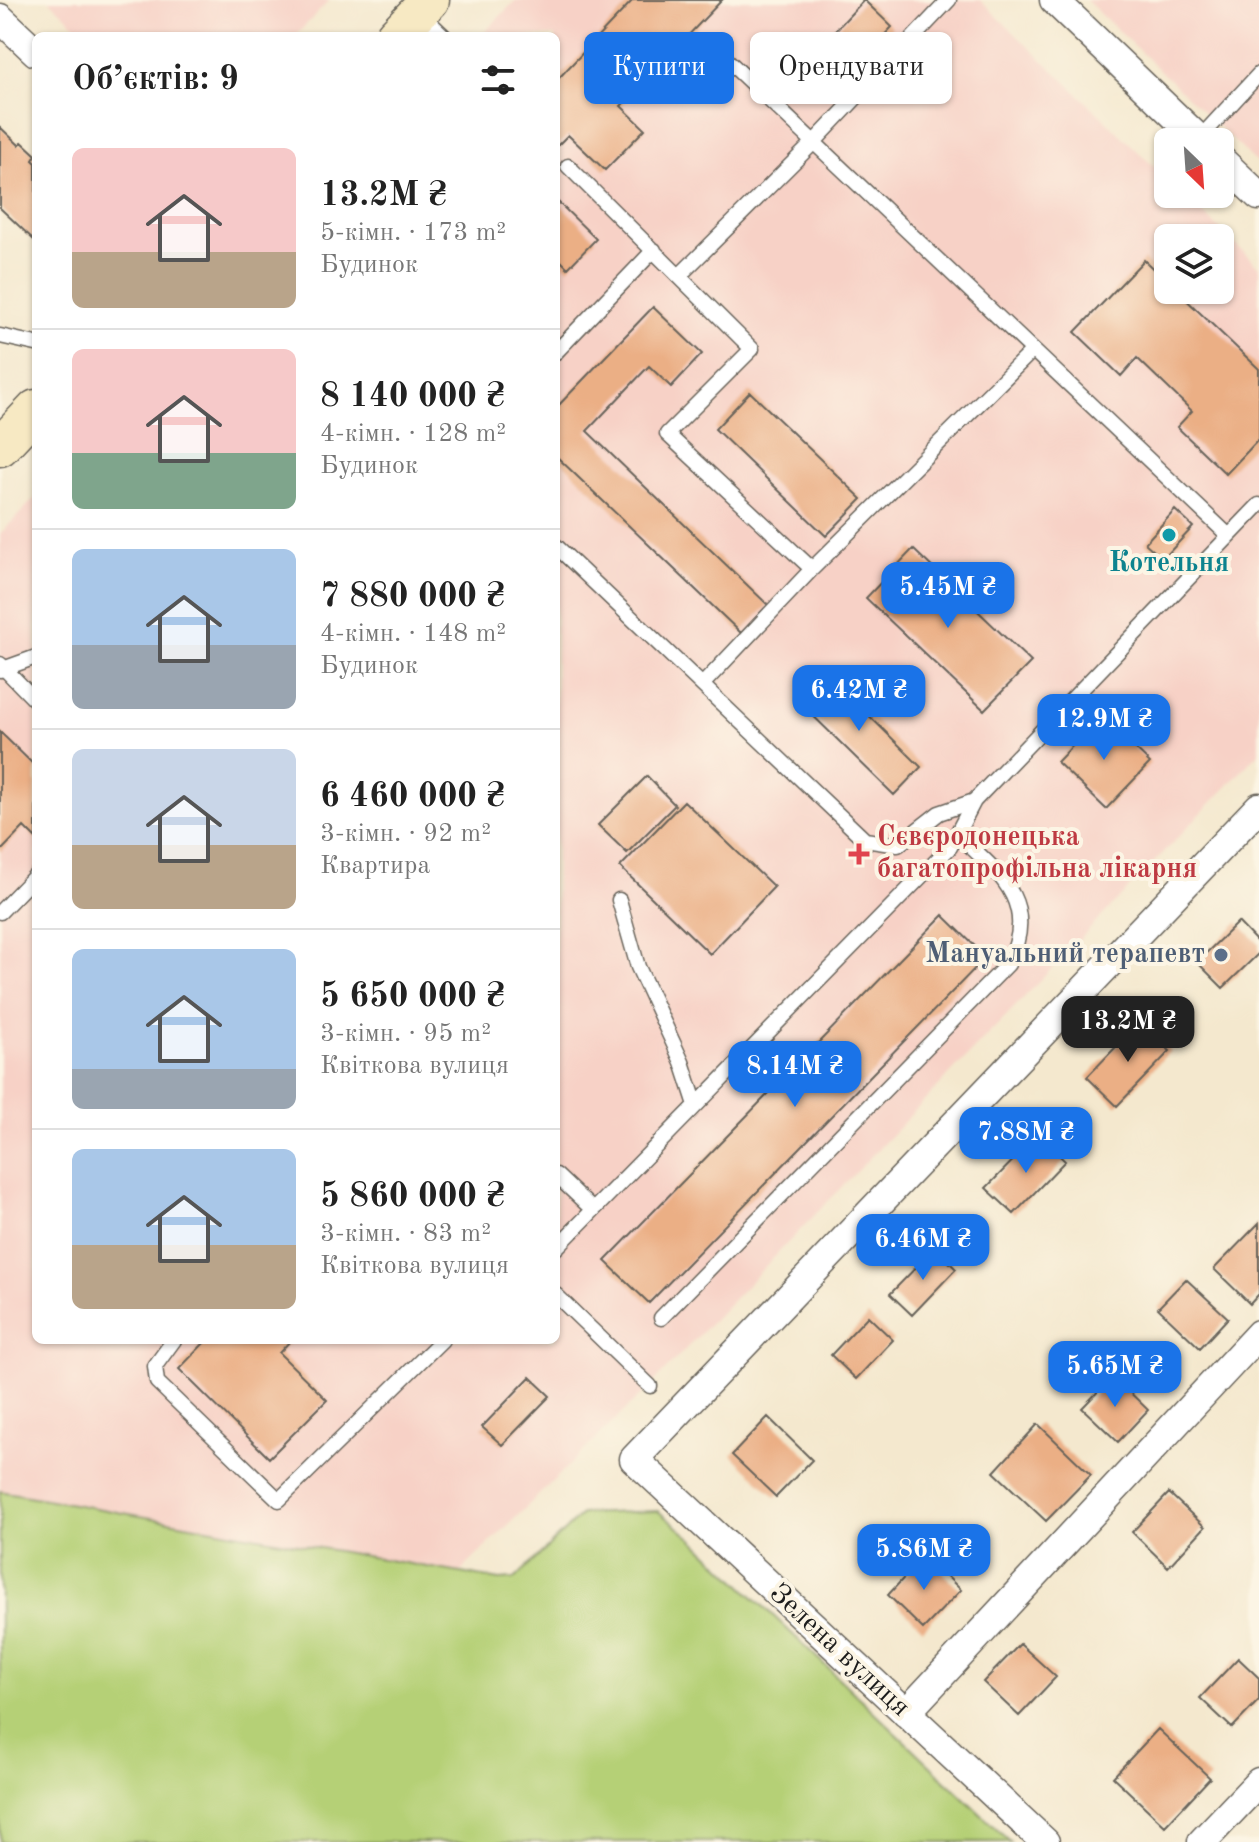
<!DOCTYPE html>
<html lang="uk">
<meta charset="utf-8">
<style>
body{margin:0;font-family:"Old Standard TT",serif;background:#f2f2f2;color:#222;height:100vh;display:flex;flex-direction:column;font-size:30px;white-space:nowrap}
*{box-sizing:border-box;margin:0}
p{font-size:26px;color:#767676}
.icon{flex:none;width:44px;height:44px;fill:none;stroke:currentColor;stroke-width:2;stroke-linecap:round;stroke-linejoin:round}
.map{position:relative;flex:1;overflow:hidden}
.side{position:absolute;left:32px;top:32px;width:528px;height:1312px;display:flex;flex-direction:column;background:#fff;border-radius:12px;box-shadow:0 2px 6px #0004}
.side>*{flex:none}
.banner{position:absolute;left:584px;top:32px;width:554px;height:72px;display:flex;gap:16px}
.needle{width:52px;rotate:155deg}
.buttons{position:absolute;left:1154px;top:128px;display:grid;gap:16px}
.buttons a{display:grid;place-items:center;width:80px;height:80px;border-radius:12px;background:#fff;box-shadow:0 2px 6px #0004;font-size:40px}
.price{position:absolute;translate:-50% -68px;padding:0 18px;border-radius:16px;background:#1a73e8;color:#fff;font-size:26px;line-height:52px;filter:drop-shadow(0 2px 4px #0008)}
.price::after{content:'';position:absolute;left:50%;top:48px;width:24px;height:18px;margin-left:-12px;background:inherit;clip-path:polygon(0 0,100% 0,50% 100%)}
.price.active{background:#222;color:#fff}
ul{padding:0;list-style:none}
li{display:flex;align-items:center;gap:24px;height:200px;padding:0 40px}
li+li{border-top:2px solid #e0e0e0}
li span{display:grid;place-items:center;flex:none;width:224px;height:160px;border-radius:12px;color:#555}
li>.icon{margin-inline-start:auto}
span .icon{width:96px;height:96px;fill:#fffc;stroke-width:1}
li b{font-size:34px}
h2{display:flex;justify-content:space-between;align-items:center;height:96px;padding:0 40px;font-size:34px}
.pill{padding:0 28px;border-radius:12px;background:#fff;box-shadow:0 2px 6px #0004;font-size:28px;line-height:72px}
.pill.active{background:#1a73e8;color:#fff}
.map>svg:first-child{display:block}
</style>
<div class="map">
<svg width="1259" height="1842" viewBox="0 0 1259 1842">
<rect width="100%" height="100%" fill="#fcf5e5"/>
<filter id="ink" filterUnits="userSpaceOnUse"><feTurbulence type="fractalNoise" baseFrequency=".0125" numOctaves="2"/><feDisplacementMap in="SourceGraphic" scale="16" xChannelSelector="R" yChannelSelector="G"/><feConvolveMatrix kernelMatrix="1 2 1 2 8 2 1 2 1" color-interpolation-filters="sRGB"/></filter>
<filter id="wash" filterUnits="userSpaceOnUse"><feTurbulence type="fractalNoise" baseFrequency=".006" numOctaves="4" result="noise"/><feDisplacementMap in="SourceGraphic" scale="32" xChannelSelector="R" yChannelSelector="G"/><feGaussianBlur stdDeviation="1.8" result="paint"/><feColorMatrix in="noise" values="0 0 0 0 0 0 0 0 0 0 0 0 0 0 0 0 0 1.4 0 .05"/><feComposite in="paint" operator="in"/></filter>
<g filter="url(#wash)">
<rect width="100%" height="100%" fill="#f4e8ce"/>
<path fill="#f7d1c6" fill-rule="evenodd" d="M49,0H330L295,36H87Z
M516,0H980L1168,180V194H1183L1259,267V753L650,1386L446,1586L0,1512V534L36,497V1340H556V36H481ZM1168,238H1220V290H1168Z
M1086,0H1259V165Z"/>
<path fill="#b5d076" stroke="#687649" stroke-width="2" d="M0,1491L500,1580L515,1579L582,1514L658,1511L695,1541L1010,1842H0Z"/>
<g id="blocks">
<path fill="#ebaf85" d="M633,0H722L621,106L645,129L605,170L568,135L556,147V81Z
M864,0L892,27L860,61L832,34Z
M0,127L19,145L22,142L36,155L33,160L36,163V242L0,208Z
M556,200L596,239L568,268L556,256Z
M1144,260L1168,283V290H1176L1259,369V439L1226,474L1177,427L1192,411L1137,358L1121,376L1075,332Z
M653,307L702,354L671,387L649,366L587,431L768,605L741,633L556,456V408Z
M750,392L862,499L826,536L715,429Z
M1175,510L1193,527L1163,559L1145,543Z
M913,549L1031,662L984,710L866,598Z
M825,672L921,767L894,795L797,700Z
M1101,716L1150,763L1106,809L1057,762Z
M0,732L36,767V839L24,827L0,852Z
M647,776L675,805L627,853L598,825Z
M684,801L774,887L710,954L620,867Z
M943,915L986,957L649,1303L605,1261Z
M1238,922L1259,944V953L1223,988L1197,962Z
M1140,1022L1170,1051L1117,1106L1087,1077Z
M1038,1135L1065,1161L1014,1214L986,1188Z
M1259,1223V1294L1250,1304L1214,1269Z
M935,1248L956,1269L912,1315L890,1294Z
M1186,1279L1228,1318L1200,1348L1158,1308Z
M868,1316L893,1340L856,1379L831,1355Z
M207,1340H291L279,1353L327,1400L269,1458L179,1369Z
M1113,1376L1148,1410L1118,1442L1082,1408Z
M530,1377L550,1396L502,1445L482,1427Z
M768,1417L812,1460L776,1497L732,1455Z
M1038,1424L1091,1475L1046,1521L994,1472Z
M1169,1493L1205,1527L1168,1567L1132,1532Z
M925,1555L961,1590L923,1629L888,1595Z
M1020,1644L1056,1677L1019,1716L983,1682Z
M1238,1658L1259,1678V1700L1232,1728L1200,1698Z
M1158,1729L1210,1778L1165,1826L1113,1777Z"/>
</g>
</g>
<g filter="url(#ink)">
<use href="#blocks" fill-opacity="0" stroke="#68635a" stroke-width="2"/>
<g fill="none" stroke-linecap="round" stroke-linejoin="round">
<defs>
<path id="lane" d="M421,14L444,36
M830,48L868,85
M725,58L1229,536
M1199,139L1259,74
M568,166L752,349L667,434L812,569
M680,275L814,142L949,0
M0,336L36,344
M556,352L654,250
M556,546L865,840L898,845L939,813L974,801L1259,505
M0,664L36,701
M0,670L36,657
M703,684L812,569L1033,350
M619,900L638,967L682,1062L696,1105
M0,912L36,875
M556,1175L593,1210
M556,1248L950,847L974,801
M556,1295L650,1386
M661,1318L1008,964C1040,903 999,873 957,834
M174,1340L155,1366L157,1382L279,1500L442,1340"/>
<path id="street" d="M1054,0L1202,142
M0,18L36,52
M1220,159L1259,196
M906,1713L1259,1334
M1045,1842L634,1459L1259,807
M1202,1842L1259,1782"/>
<path id="secondary" d="M395,36L430,0
M0,447L36,409"/>
</defs>
<use href="#lane" stroke="#68635a" stroke-width="17"/>
<use href="#street" stroke="#68635a" stroke-width="31"/>
<use href="#secondary" stroke="#68635a" stroke-width="41"/>
<use href="#lane" stroke="#fff" stroke-width="14"/>
<use href="#street" stroke="#fff" stroke-width="28"/>
<use href="#secondary" stroke="#f7e9c3" stroke-width="38"/>
</g>
</g>
<circle fill="#0f9aa8" stroke="#fcf5e5" stroke-width="3" cx="1169" cy="535" r="8"/>
<path fill="#e0444e" stroke="#fcf5e5" stroke-width="3" d="M855 842h8v8h8v8h-8v8h-8v-8h-8v-8h8z"/>
<circle fill="#5c6f8a" stroke="#fcf5e5" stroke-width="3" cx="1221" cy="955" r="8"/>
<g text-anchor="middle" dominant-baseline="central" stroke-width="8" stroke-linejoin="round" paint-order="stroke">
<g font-size="28" font-weight="bold" fill="#0d838f" stroke="#fcf5e5">
<text x="1169" y="564">Котельня</text>
</g>
<g font-size="28" font-weight="bold" fill="#be3a42" stroke="#fcf5e5" text-anchor="start">
<text x="877" y="838">Сєвєродонецька<tspan x="877" dy="32">багатопрофільна лікарня</tspan></text>
</g>
<g font-size="28" font-weight="bold" fill="#4e5e75" stroke="#fcf5e5" text-anchor="end">
<text x="1205" y="955">Мануальний терапевт</text>
</g>
<g font-size="28" fill="#1c1c1c" stroke="#fcf5e5">
<text transform="translate(839 1651) rotate(43)">Зелена вулиця</text>
</g>
</g>
</svg>
<div class="buttons">
<a><svg class="needle" viewBox="-14 -14 28 28"><path d="M0-13l5 13h-10z" fill="#e53935"/><path d="M0 13l5-13h-10z" fill="#767676"/></svg></a>
<a><svg class="icon" aria-label="layers" viewBox="0 0 24 24"><path d="M12 4l9 5-9 5-9-5zM3 14l9 5 9-5"/></svg></a>
</div>
<b class="price" style="left:948px;top:630px">5.45M ₴</b>
<b class="price" style="left:859px;top:733px">6.42M ₴</b>
<b class="price" style="left:1104px;top:762px">12.9M ₴</b>
<b class="price active" style="left:1128px;top:1064px">13.2M ₴</b>
<b class="price" style="left:795px;top:1109px">8.14M ₴</b>
<b class="price" style="left:1026px;top:1175px">7.88M ₴</b>
<b class="price" style="left:923px;top:1282px">6.46M ₴</b>
<b class="price" style="left:1115px;top:1409px">5.65M ₴</b>
<b class="price" style="left:924px;top:1592px">5.86M ₴</b>
<div class="banner">
<a class="pill active">Купити</a>
<a class="pill">Орендувати</a>
</div>
<section class="side">
<h2>Об’єктів: 9<svg class="icon" aria-label="filters" viewBox="0 0 24 24"><path d="M4 7h16M4 17h16"/><circle cx="9" cy="7" r="2"/><circle cx="15" cy="17" r="2"/></svg></h2>
<ul>
<li><span style="background:linear-gradient(#f6c9c9 65%,#b9a48a 0)"><svg class="icon" aria-label="home" viewBox="0 0 24 24"><path d="M3 11l9-7 9 7M6 9v11h12V9"/></svg></span><div><b>13.2M ₴</b><p>5-кімн. · 173 m²</p><p>Будинок</p></div></li>
<li><span style="background:linear-gradient(#f6c9c9 65%,#7fa58c 0)"><svg class="icon" aria-label="home" viewBox="0 0 24 24"><path d="M3 11l9-7 9 7M6 9v11h12V9"/></svg></span><div><b>8 140 000 ₴</b><p>4-кімн. · 128 m²</p><p>Будинок</p></div></li>
<li><span style="background:linear-gradient(#a9c7e8 60%,#9aa5b1 0)"><svg class="icon" aria-label="home" viewBox="0 0 24 24"><path d="M3 11l9-7 9 7M6 9v11h12V9"/></svg></span><div><b>7 880 000 ₴</b><p>4-кімн. · 148 m²</p><p>Будинок</p></div></li>
<li><span style="background:linear-gradient(#c9d6e8 60%,#b9a48a 0)"><svg class="icon" aria-label="home" viewBox="0 0 24 24"><path d="M3 11l9-7 9 7M6 9v11h12V9"/></svg></span><div><b>6 460 000 ₴</b><p>3-кімн. · 92 m²</p><p>Квартира</p></div></li>
<li><span style="background:linear-gradient(#a9c7e8 75%,#9aa5b1 0)"><svg class="icon" aria-label="home" viewBox="0 0 24 24"><path d="M3 11l9-7 9 7M6 9v11h12V9"/></svg></span><div><b>5 650 000 ₴</b><p>3-кімн. · 95 m²</p><p>Квіткова вулиця</p></div></li>
<li><span style="background:linear-gradient(#a9c7e8 60%,#b9a48a 0)"><svg class="icon" aria-label="home" viewBox="0 0 24 24"><path d="M3 11l9-7 9 7M6 9v11h12V9"/></svg></span><div><b>5 860 000 ₴</b><p>3-кімн. · 83 m²</p><p>Квіткова вулиця</p></div></li>
</ul>
</section>
</div>
